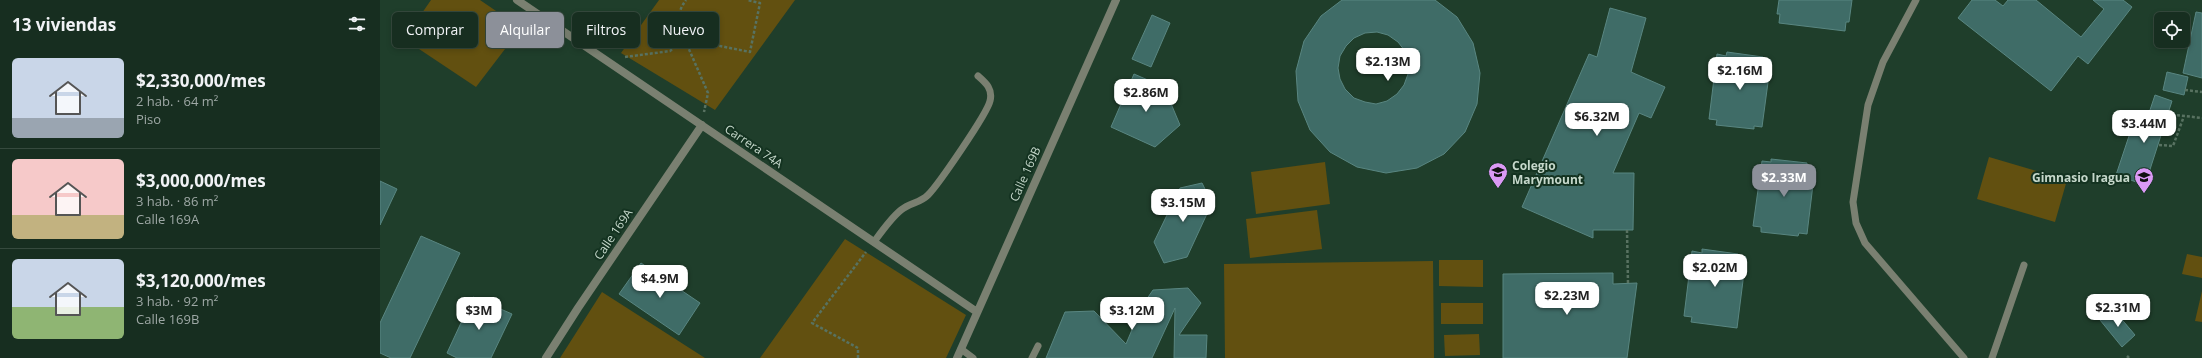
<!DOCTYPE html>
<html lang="es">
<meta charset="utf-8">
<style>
body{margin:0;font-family:"Open Sans",sans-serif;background:#203629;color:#f1f3f6;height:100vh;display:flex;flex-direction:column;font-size:15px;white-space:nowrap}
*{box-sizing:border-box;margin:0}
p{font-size:13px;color:#9ea8a5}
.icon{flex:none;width:22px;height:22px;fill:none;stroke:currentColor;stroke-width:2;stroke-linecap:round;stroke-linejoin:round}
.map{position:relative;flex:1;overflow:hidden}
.drawer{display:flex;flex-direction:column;background:#172e20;width:380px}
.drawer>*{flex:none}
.top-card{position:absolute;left:12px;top:12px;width:380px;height:36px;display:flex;gap:8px}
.buttons{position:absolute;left:1774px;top:12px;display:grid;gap:8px}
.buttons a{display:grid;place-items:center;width:36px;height:36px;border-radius:6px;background:#172e20;box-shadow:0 2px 6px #0003,0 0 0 1px #364a3e;font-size:20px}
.price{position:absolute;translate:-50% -34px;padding:0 9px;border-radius:8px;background:#fff;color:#222;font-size:13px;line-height:26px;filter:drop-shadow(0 1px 2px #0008)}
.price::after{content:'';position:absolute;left:50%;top:24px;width:12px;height:9px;margin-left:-6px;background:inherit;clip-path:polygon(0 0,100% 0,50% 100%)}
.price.on{background:#8c9099;color:#fff}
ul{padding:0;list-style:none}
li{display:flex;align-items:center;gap:12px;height:100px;padding:0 12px}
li+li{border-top:1px solid #364a3e}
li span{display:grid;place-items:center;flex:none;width:112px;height:80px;border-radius:6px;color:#555}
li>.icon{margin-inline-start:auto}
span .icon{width:48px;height:48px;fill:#fffc;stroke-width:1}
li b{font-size:17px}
h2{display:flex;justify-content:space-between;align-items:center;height:48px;padding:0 12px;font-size:17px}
.pill{padding:0 14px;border-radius:6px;background:#172e20;box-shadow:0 2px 6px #0003,0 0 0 1px #364a3e;font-size:14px;line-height:36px}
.pill.on{background:#8c9099;color:#fff}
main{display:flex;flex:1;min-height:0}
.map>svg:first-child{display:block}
</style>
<main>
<section class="drawer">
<h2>13 viviendas<svg class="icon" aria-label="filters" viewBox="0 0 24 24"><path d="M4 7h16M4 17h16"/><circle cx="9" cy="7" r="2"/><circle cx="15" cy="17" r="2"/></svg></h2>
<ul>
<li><span style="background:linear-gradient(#c9d6e8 75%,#9aa5b1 0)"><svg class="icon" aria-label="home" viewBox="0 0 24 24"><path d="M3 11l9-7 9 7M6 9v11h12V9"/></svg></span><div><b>$2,330,000/mes</b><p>2 hab. · 64 m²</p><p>Piso</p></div></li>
<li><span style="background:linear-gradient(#f6c9c9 70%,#c2b280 0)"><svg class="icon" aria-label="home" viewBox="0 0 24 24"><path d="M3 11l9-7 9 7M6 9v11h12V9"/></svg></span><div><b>$3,000,000/mes</b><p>3 hab. · 86 m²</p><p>Calle 169A</p></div></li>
<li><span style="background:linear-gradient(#c9d6e8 60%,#8fb573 0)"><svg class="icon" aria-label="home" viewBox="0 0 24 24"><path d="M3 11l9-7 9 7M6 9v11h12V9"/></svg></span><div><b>$3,120,000/mes</b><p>3 hab. · 92 m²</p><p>Calle 169B</p></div></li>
</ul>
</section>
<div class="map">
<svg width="1822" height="358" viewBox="0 0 1822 358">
<rect width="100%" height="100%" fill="#1f3e2b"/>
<path fill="#625010" d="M51,0H100L141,28L96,87L24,39Z
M279,0H415L335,110L241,53Z
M1609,157L1687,180L1675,222L1597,199Z
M945,162L950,204L876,214L871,172Z
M937,210L942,249L870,258L866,219Z
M465,239L586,315L566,358H380Z
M1807,254L1822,257V278L1802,274Z
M1059,260H1103V287L1059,286Z
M1053,261L1054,358H845L844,264Z
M1822,291V322L1815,321Z
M222,292L325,358H180Z
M1061,303H1103V324H1061Z
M1099,334L1100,355L1065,356L1064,335Z"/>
<path fill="#3f6c67" stroke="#598681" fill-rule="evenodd" d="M962,0H1055L1077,17L1093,43L1100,73L1097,104L1085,132L1064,154L1037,168L1006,173L977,167L950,152L930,130L918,101L916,71L924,41L941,16ZM997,32L1008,35L1018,42L1025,51L1029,62L1028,74L1024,85L1017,94L1007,101L996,104L985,102L974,98L965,89L960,79L958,68L960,56L966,46L974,38L985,33Z
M1399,0H1472L1469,22H1466L1465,31L1399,23L1400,14H1397Z
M1592,0H1615L1623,6L1628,0H1656L1701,37L1724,9L1713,0H1743L1752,7L1708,64L1698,56L1671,91L1578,18Z
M1230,8L1266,18L1251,72L1285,87L1271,118L1259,113L1233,173H1254L1253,230H1213V238L1142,207L1209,54L1217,57Z
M1816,12L1822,13V78L1803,73Z
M772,15L790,23L771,67L752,59Z
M1347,52L1383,57L1382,59L1391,60L1382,127L1374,126V129L1336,125L1337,120L1329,119L1337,54L1346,56Z
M1787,72L1808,77L1804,95L1783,90Z
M754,74L784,87L800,125L775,147L731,127Z
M1775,95L1792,101L1765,185L1736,175L1751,130L1762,134Z
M1391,159L1427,163V166L1435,168L1427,234L1419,233L1418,236L1381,232V227L1373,226L1382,161L1391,162Z
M0,181L17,189L0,225Z
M822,183L832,203L807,257L784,263L774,242L800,188Z
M41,236L80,253L30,358H11L0,353V323Z
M1322,249L1358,254V256L1366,257L1357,328L1311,322L1312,317L1304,316L1312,251L1322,253Z
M261,263L320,303L299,335L239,294Z
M1233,273V284L1257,283L1247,358H1123V274Z
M808,288L821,303L799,335H827L826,358H794L795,308L772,358H666L685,312L714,311L746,344L762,306L773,290Z
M93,297L132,314L111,358H77L67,353Z
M1733,309L1755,335L1742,347L1720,320Z"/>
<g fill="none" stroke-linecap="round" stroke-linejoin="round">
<path stroke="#587261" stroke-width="2.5" stroke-dasharray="3 2" stroke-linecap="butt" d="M305,39L370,52L380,3L367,0
M305,40L328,93L324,112
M245,57L290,51L305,39C299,23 295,15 306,0
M1805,90L1822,92
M1787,114L1822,118
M1779,145L1793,146L1804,116
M1247,230L1248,283
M1747,356L1749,358
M478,358V348L432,323L486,252"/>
<path stroke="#7a8071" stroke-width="7" d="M1536,0L1503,62L1488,105L1473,202L1476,223L1485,243L1584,358
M494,242C502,231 511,218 521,210C530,203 540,203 548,195C558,185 607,114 610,101C613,89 606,83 598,76
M581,349L593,358
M652,358L658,346
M1612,358L1644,265"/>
<path stroke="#7a8071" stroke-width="8" d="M137,0L597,312
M166,358L198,308L322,125
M577,358L736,0"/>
</g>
<defs>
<symbol id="school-pin" viewBox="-11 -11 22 30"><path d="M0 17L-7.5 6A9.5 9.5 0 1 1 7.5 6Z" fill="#db99f5" stroke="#143321"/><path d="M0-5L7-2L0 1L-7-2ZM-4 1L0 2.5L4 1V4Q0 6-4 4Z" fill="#111"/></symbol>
</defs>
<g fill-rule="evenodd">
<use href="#school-pin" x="1107" y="161" width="22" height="30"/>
<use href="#school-pin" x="1753" y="166" width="22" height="30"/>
</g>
<g text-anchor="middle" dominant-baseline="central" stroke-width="4" stroke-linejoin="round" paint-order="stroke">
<g font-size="12" fill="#c6d8cb" stroke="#143321">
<text transform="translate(374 146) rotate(34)">Carrera 74A</text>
<text transform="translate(645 174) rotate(-66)">Calle 169B</text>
<text transform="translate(233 234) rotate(-56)">Calle 169A</text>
</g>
<g font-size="12" font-weight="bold" fill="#c6d8cb" stroke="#143321" text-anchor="start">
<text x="1132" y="165">Colegio<tspan x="1132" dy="14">Marymount</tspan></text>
<text x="1750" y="177" text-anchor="end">Gimnasio Iragua</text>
</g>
</g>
</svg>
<div class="buttons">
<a><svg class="icon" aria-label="locate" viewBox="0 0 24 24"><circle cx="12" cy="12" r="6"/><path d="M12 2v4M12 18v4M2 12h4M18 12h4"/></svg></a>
</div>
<b class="price" style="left:1008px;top:82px">$2.13M</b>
<b class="price" style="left:1360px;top:91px">$2.16M</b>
<b class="price" style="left:766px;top:113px">$2.86M</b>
<b class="price" style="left:1217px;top:137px">$6.32M</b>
<b class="price" style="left:1764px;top:144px">$3.44M</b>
<b class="price on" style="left:1404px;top:198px">$2.33M</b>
<b class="price" style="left:803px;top:223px">$3.15M</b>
<b class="price" style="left:1335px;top:288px">$2.02M</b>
<b class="price" style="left:280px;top:299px">$4.9M</b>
<b class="price" style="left:1187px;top:316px">$2.23M</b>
<b class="price" style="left:1738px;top:328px">$2.31M</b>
<b class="price" style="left:99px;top:331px">$3M</b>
<b class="price" style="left:752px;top:331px">$3.12M</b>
<div class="top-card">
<a class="pill">Comprar</a>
<a class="pill on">Alquilar</a>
<a class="pill">Filtros</a>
<a class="pill">Nuevo</a>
</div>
</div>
</main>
